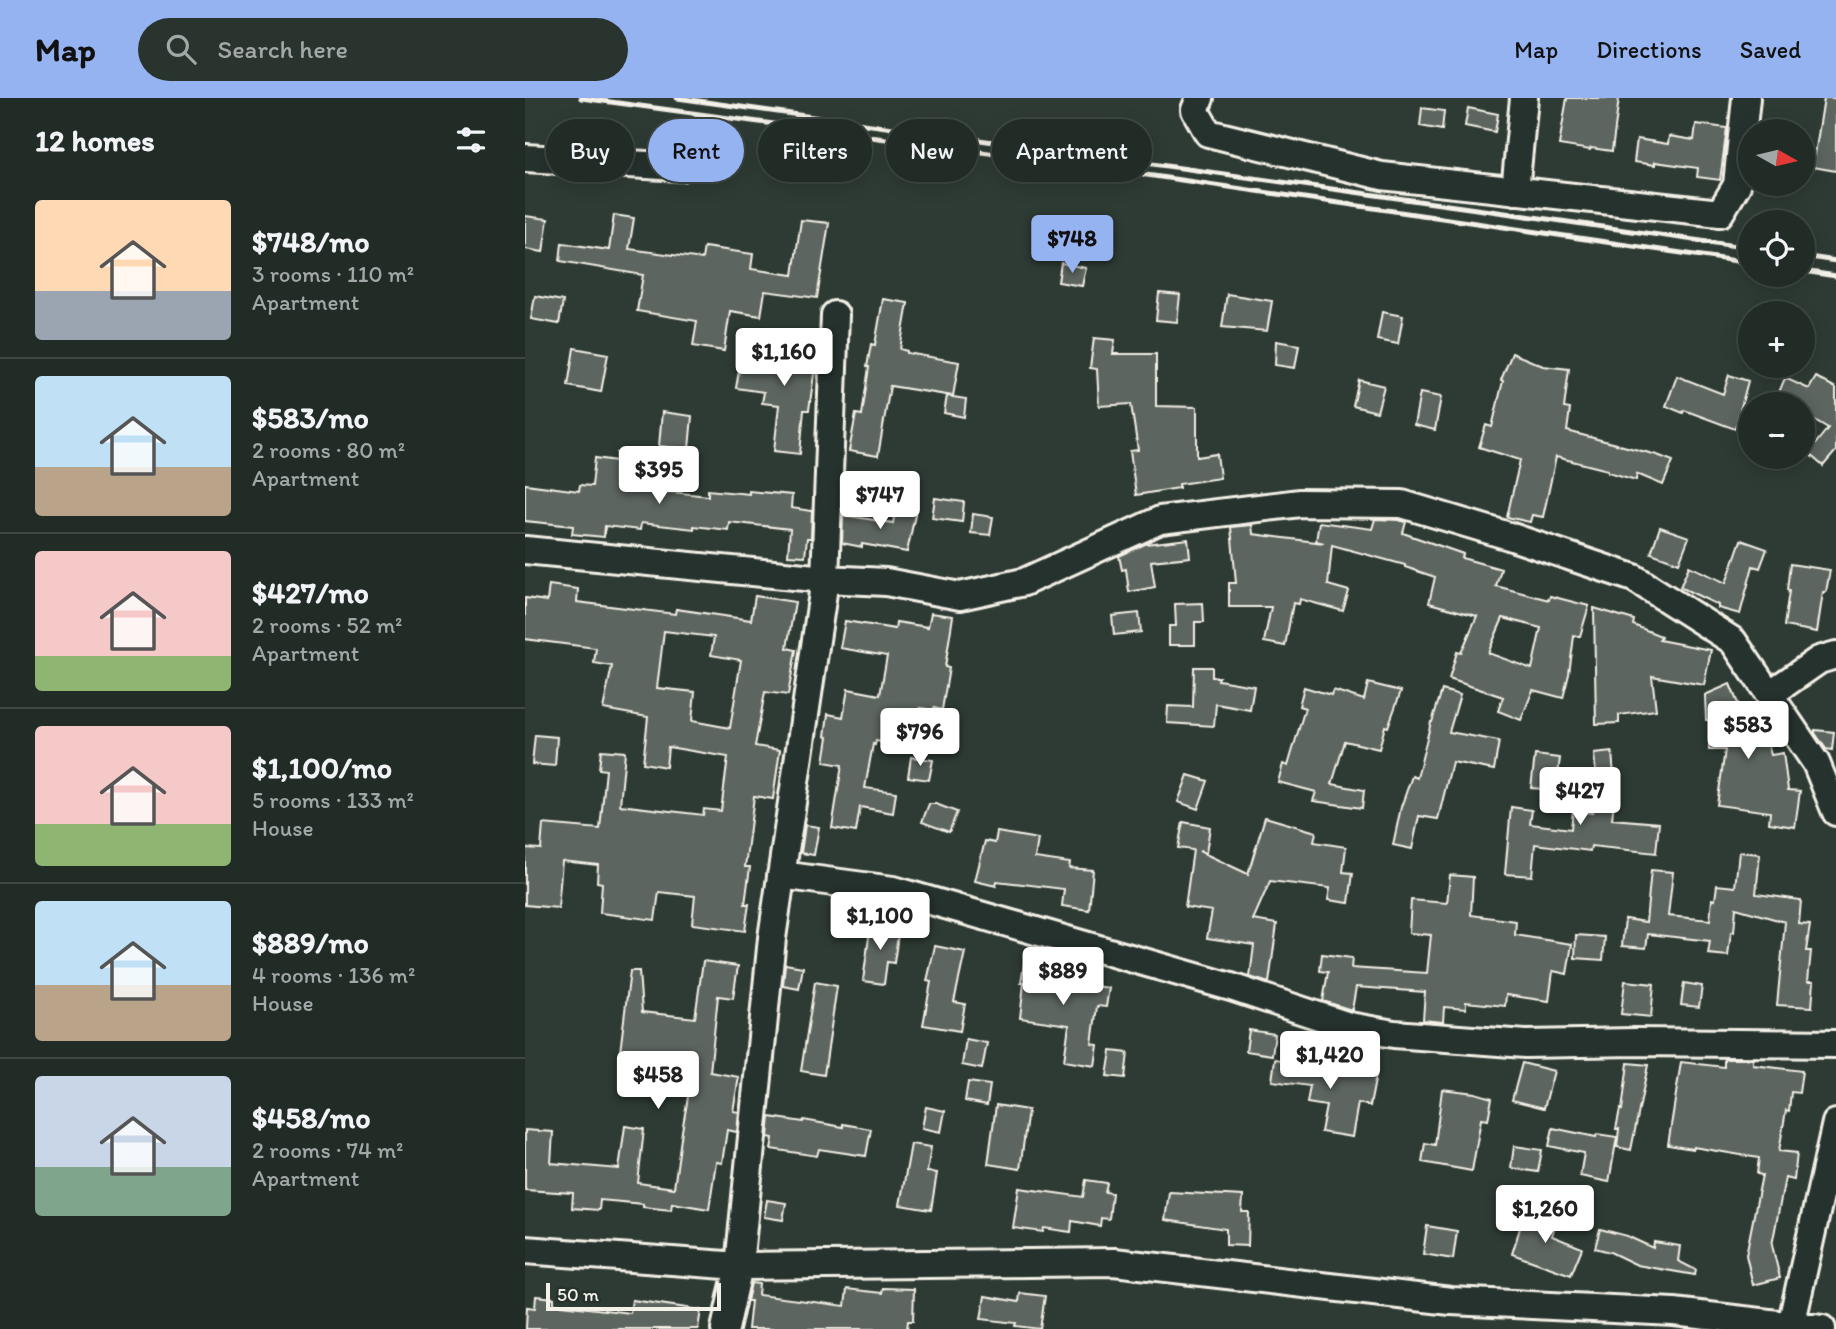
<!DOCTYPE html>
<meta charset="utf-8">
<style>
body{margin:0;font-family:Itim,sans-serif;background:#2a342f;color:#f1f3f6;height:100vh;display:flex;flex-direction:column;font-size:26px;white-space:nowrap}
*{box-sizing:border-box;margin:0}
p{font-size:23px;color:#a2a7a7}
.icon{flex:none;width:38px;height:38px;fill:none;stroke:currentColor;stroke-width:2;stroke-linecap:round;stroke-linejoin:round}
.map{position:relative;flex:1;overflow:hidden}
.panel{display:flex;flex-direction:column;background:#222c27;width:525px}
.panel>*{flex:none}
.hud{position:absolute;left:21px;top:21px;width:665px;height:63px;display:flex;gap:14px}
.needle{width:46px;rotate:98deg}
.buttons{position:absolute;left:1213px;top:21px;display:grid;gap:14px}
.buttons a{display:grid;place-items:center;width:77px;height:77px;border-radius:50%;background:#222c27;box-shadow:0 4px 18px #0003,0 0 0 2px #3f4844;font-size:35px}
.scale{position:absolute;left:21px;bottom:18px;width:175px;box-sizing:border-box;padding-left:7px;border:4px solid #f4f1e8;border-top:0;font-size:19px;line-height:24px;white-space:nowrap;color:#f4f1e8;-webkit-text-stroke:5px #26332d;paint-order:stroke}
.price{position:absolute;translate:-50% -60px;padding:0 16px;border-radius:7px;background:#fff;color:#222;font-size:23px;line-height:46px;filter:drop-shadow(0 2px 4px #0008)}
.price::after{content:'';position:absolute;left:50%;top:42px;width:21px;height:16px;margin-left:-10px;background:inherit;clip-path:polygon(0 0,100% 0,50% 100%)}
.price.active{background:#95b2f1;color:#111}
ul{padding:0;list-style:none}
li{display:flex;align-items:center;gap:21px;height:175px;padding:0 35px}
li+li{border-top:2px solid #3f4844}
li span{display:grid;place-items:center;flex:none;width:196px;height:140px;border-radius:7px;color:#555}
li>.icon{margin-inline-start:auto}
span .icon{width:84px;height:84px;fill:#fffc;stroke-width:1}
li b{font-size:30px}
h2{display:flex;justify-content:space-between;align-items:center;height:84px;padding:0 35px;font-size:30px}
.tag{padding:0 24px;border-radius:32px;background:#222c27;box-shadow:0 4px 18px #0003,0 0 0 2px #3f4844;font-size:24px;line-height:63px}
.tag.active{background:#95b2f1;color:#111}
header{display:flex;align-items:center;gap:42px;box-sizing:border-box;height:98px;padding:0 35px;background:#95b2f1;color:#111}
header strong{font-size:33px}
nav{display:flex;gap:38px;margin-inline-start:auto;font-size:24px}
.search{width:490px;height:63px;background:#2a342f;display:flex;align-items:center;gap:18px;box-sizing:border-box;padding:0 24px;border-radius:38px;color:#a2a7a7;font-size:26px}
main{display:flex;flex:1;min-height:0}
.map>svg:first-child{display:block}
</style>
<header>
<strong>Map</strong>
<div class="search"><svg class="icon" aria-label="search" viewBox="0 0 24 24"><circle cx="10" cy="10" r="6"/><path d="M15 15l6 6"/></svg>Search here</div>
<nav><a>Map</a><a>Directions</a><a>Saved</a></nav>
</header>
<main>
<section class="panel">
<h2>12 homes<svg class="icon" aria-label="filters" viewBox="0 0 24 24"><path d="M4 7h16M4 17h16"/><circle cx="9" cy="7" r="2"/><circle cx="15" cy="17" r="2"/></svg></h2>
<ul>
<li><span style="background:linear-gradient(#ffd9b3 65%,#9aa5b1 0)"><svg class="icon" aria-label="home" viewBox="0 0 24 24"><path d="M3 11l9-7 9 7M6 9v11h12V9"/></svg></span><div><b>$748/mo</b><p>3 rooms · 110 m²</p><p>Apartment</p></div></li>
<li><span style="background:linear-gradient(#bfe0f5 65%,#b9a48a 0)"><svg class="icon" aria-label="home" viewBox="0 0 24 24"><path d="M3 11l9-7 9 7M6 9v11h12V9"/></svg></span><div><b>$583/mo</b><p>2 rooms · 80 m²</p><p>Apartment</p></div></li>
<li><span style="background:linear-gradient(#f6c9c9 75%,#8fb573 0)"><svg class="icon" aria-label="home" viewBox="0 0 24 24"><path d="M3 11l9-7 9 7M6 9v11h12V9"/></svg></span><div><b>$427/mo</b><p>2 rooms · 52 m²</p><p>Apartment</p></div></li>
<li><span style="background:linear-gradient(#f6c9c9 70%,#8fb573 0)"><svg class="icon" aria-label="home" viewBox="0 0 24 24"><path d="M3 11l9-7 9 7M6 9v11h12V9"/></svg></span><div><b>$1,100/mo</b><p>5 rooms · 133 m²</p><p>House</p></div></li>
<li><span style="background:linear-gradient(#bfe0f5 60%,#b9a48a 0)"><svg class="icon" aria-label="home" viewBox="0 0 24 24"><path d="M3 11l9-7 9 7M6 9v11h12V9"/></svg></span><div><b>$889/mo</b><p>4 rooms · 136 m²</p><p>House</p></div></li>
<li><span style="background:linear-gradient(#c9d6e8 65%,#7fa58c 0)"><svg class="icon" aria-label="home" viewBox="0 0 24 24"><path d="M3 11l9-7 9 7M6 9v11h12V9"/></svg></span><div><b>$458/mo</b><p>2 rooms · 74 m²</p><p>Apartment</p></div></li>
</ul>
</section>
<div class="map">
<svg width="1311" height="1231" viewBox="0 0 1311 1231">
<rect width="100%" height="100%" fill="#2e3b34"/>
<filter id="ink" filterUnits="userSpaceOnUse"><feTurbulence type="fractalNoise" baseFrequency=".0143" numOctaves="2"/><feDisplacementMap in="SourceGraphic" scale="14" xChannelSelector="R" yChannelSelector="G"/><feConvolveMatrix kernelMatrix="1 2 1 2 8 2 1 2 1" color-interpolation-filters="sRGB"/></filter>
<g filter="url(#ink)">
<path fill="#5c655e" stroke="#f4f1e8" stroke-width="2" fill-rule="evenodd" d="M1042,0H1094L1087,53L1066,50L1065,52L1034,47Z
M1299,0H1311V73L1288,69Z
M897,10L919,13L917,32L895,28Z
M943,10L973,16L970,34L940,28Z
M1171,26L1202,30L1195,82L1172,79L1173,70L1130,64V67L1109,64L1112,41L1143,46L1144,38L1169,42Z
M89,117L109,120L104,151L177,161L179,149L228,156L226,171L268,177L276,122L304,125L292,200L240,193L236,218L205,213L199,253L168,248L172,223L112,213L118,177L35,163L37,145L84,152Z
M0,118L23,121L18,154L0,151Z
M536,165L561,170L557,188L533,184Z
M634,195L655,197L652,224L631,222Z
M702,196L747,203L742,233L697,229Z
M10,198L38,203L34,226L6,221Z
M358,201L383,205L375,251L382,253V255L434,264L428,298L365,288L353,358L324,353L331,316L337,317L344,269H342L346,246L350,247Z
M857,214L878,218L873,246L852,242Z
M248,240L293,248L284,312H279L275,356L249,353L254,307L237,305L239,294L211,290L216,261L244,266Z
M569,240L590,242L588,256H631V308L672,309V359L692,356L695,380L654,386V390L611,397L605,353L613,352L606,306L574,308L572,271L565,270Z
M751,243L774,247L770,270L750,267Z
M49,250L83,256L76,294L43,288Z
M987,255L1018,268L1044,271L1039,310L1045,311L1042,333L1132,357L1148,363L1138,387L1112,376L1111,382L1083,374V372L1031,359L1018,419L1007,417L1005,424L982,419L995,362L954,349L961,327L967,329L978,283L976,282Z
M1204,277L1223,283L1210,331L1159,312L1158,315L1141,308L1152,278L1198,296Z
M1291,279L1311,290V353L1298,368L1283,355L1303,330L1278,315V306H1249L1260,280L1284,291Z
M834,282L859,288L852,314L828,308Z
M895,295L916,299L910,332L889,327Z
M422,298L441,301L439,319L419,315Z
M137,314L167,318L164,351L134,348Z
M92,355L123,359L119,391L183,398V392L224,396V393L267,397L266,410L287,413L286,440H282L280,458L263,457L265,431L204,424L203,432L169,428V431L116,425L115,432L80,428L79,439L47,436L48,428L0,423V386L54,393L55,387L67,388L70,360L92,363Z
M410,400L439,404L437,424L407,420Z
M371,409L391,412L382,454L337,446V449L317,445L318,417L368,425Z
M448,416L468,419L465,437L446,435Z
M850,421L873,422L881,424L878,435L938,456L937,460L976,471L971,488L1024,502L1025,498L1064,508L1055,538H1049L1044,576L1038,600L1008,592L996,622L973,613L978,599L924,581L932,554L936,555L952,518L904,505L910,479L880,469V467L807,447L803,487L824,493L818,513L775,501L774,506L768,505L760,548L739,544L746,509H704V485H711L706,429L727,427L728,436L799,445L791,443L794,424L847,431ZM978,520L1016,530L1007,571L963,555Z
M1135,429L1164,439L1154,465L1126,455Z
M663,441L665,459L626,463L630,489L604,494L601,471L597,472L594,458L620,446Z
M1216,442L1242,451L1235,470L1228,468L1215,516L1193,510V507L1155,489L1164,468L1201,485Z
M1265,466L1305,472L1301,494H1298L1292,534L1259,528L1264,493L1262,492Z
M24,487L53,491L52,504L150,516L151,511L226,522L230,498L270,504L262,550L271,552L263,597L240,594L230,648L255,652L248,701L229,698L220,769H225L220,806H224L220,833L167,826L170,798L134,794L130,822L75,815L77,785L72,784L73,767L37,763L33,810L0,807V750L16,751L18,726L75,731L81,672L74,671L76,652L100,654L95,707L178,717L179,711L196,713L203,659L143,649L141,669L118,665L123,619L78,611L87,568L69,565L71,550L0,541V500L22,503ZM139,533L189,539L186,557L216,562L205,630L167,623L170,594L132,590Z
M678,505L679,524H670V547H644V528H651L650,506Z
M1069,510L1109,522L1108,527L1136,538L1134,542L1186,552L1179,587L1127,578L1131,612L1094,617V625L1071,626Z
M406,515L428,518L420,569L424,570L417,612L409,610L408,612L395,610L389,650L351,643L350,647L348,646L340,690L371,694L368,715L335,709L331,734L307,730L317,667L299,664L303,639L300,638L303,616L318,619L323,591L355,597L362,558L315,550L320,523L370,531L371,524L403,529Z
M614,515L616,534L589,537L587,518Z
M669,569H687V579H694L693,582L729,588L725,612L691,606L689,628L642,625L643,608L668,609Z
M843,585L876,593L863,629L860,628L854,651L820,643L807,686L839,692L837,710L788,703L791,694L753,684L758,666L763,668L780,610L774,608L779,589L806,597L808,592L839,602Z
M1205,586L1218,618L1234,614L1246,657L1258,655L1263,692L1275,693L1270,729L1244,725L1245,714L1192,707L1200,652H1184V622H1181L1180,597Z
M917,592L935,597L924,634L974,643L969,672L927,664L913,721L894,718L887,751L868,747L876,709L887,678L892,680L906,624H907Z
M1290,632L1309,634L1307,652L1301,651L1290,635Z
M10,637L32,639L30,668L7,666Z
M1087,654L1089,678H1092L1087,721L1134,725L1131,755L1066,748L1065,753L1010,746L1007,778L980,776L986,709L1007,712L1005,726L1046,731L1048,712L1067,715L1071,676L1069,656Z
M1010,657L1035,660L1031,692L1006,690Z
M386,659L408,662L404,682L383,679Z
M663,677L683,683L673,711L653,704Z
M404,706H411L432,714L424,734L397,724Z
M740,719L791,734L789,744L821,749L818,774L828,775L824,805L803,802L805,790L745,783L728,822L752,826L744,885L725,879L729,847L682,840L687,813L660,809L668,752L653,750L658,724L685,729L681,755L674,753L723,776Z
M280,727L294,729L289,757L276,755Z
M472,734L513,741L510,760L545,765L544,770L568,772L564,812L537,808L539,791L472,783L471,788L450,783L460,743L470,745Z
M1214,754L1235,756L1231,796L1276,802L1274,826L1285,827L1281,853H1286L1283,883H1289L1287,909L1252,907L1260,824L1211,810L1209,834H1206L1203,858L1183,856L1185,843L1123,836L1121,850L1097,848L1100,821L1121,824L1126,772L1148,774L1143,818L1185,822L1187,801L1190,802L1192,787L1210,789Z
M925,777L948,779L946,817L991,823L990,837L1047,846L1042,876L1028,873L1024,903L981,897L980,908L941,904V911L919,909L918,924L898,922L900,894L831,889L827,912L798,903L803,874L795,873L797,856L827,860L826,870L902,875L906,837L884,835L886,802L922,805Z
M346,824L374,829L369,865L362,864L359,886L338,883Z
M1051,837L1080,839L1078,862L1050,860Z
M410,848L440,854L429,904L440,906L435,933L398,927L406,884L402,883Z
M501,854L525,857L522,881L584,890L581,909L572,908L567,946L573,947L570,968L539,963L544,927L495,920L499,885H496Z
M178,863L213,868L208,900L193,898L185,974L214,979L208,1013L214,1014L212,1034L202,1032L197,1065L191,1064L184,1111L147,1105L146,1112L118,1109V1106L75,1102L74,1112L47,1110L48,1095L0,1092V1032L28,1034L26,1065L94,1071L100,1028L119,1031L113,1085L149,1090L157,1033L170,959L132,955V958L95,954L105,873H114L117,914L170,920Z
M260,866L278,869L274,891L258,888Z
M1100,883L1129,886L1126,919L1096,916Z
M290,884L312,888L299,977L276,973Z
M1159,885L1177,888L1174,909L1156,907Z
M724,932L750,936L747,957L721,953Z
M441,941L462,945L457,971L437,967Z
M586,953L603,955L600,980L582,978Z
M750,961L793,967V965L851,977L845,1008L833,1005L827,1039L796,1034L801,1008L782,1005L785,988L747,983Z
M1199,961H1228V967L1277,973L1274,995L1266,994L1264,1013L1261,1012L1254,1053L1272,1055L1269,1082L1260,1080L1247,1147L1255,1180L1228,1187L1221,1157L1237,1077L1232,1076L1234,1060L1168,1049V1051L1143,1047L1156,964L1199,969Z
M997,965L1029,973L1019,1010L987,1002Z
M1103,965L1123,967L1106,1052L1092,1049L1094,1031H1091L1095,1011L1097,1012Z
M443,984L465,987L462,1007L440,1003Z
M917,991L950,995L967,1000L963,1022L956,1021L947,1073L897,1064L900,1045L910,1047Z
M471,1007L503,1012L495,1071L463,1066Z
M401,1009L420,1013L416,1034L397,1030Z
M245,1019L278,1024L279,1022L318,1029V1026L346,1031L341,1058L294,1051L292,1058L246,1051L248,1040L243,1039Z
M1028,1030L1071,1039L1072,1036L1092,1039L1084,1084L1055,1078L1059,1055L1024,1048Z
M386,1046L406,1049L402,1074L412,1075L406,1112L375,1107Z
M989,1048L1017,1052L1013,1074L986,1070Z
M561,1082L582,1085L580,1094L587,1095L584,1121L576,1120L575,1128L547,1123L546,1134L519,1130L518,1134L488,1130L494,1090L558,1099Z
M644,1094L718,1098L717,1114H724L723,1148L701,1147V1131L640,1122Z
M242,1102L261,1105L258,1122L239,1119Z
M1000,1114L1031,1124L1027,1138L1057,1150L1046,1177L987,1156Z
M902,1128L932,1133L928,1161L898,1156Z
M1075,1131L1102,1138L1128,1150L1129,1144L1155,1148L1153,1163L1171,1172L1170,1177L1112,1167L1085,1154L1070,1150Z
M226,1185L234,1186L233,1197L320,1208L322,1191L357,1195L358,1190L389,1191L388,1223H383L382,1231H223L226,1203H222Z
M495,1195L520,1198L515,1231L490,1228L491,1225L456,1221L460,1198L494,1204Z
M11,1198L29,1200V1206L105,1215L107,1202L176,1212L173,1231H1L2,1209L10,1210Z"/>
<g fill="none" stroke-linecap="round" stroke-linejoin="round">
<defs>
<path id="minor" d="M675,0L670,12L683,35L857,78L1195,115L1212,87L1221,0
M0,60L156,69
M990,93L999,0
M0,452L300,481L361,484L435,498L499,484L635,422L775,405L877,406L984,438L1109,480L1208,543L1291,665L1311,714
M1245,596L1294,562L1311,557
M256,777L368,792L706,889L824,928L869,936L1000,946L1110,944L1311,946
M0,1152L214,1168L589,1164L926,1203L1149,1214L1297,1231
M1266,1228L1311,1025
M200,1231L214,1168L247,840L300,481L310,217"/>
</defs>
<use href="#minor" stroke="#f4f1e8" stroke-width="32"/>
<use href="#minor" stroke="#26332d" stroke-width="26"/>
<path stroke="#f4f1e8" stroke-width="5" d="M56,0L560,68L1225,165
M152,0L980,115L1225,150
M1278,158L1311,163
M1278,173L1311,178"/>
</g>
</g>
</svg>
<div class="buttons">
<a><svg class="needle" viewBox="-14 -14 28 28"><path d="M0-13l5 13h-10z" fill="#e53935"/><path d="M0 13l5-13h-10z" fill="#a2a7a7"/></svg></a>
<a><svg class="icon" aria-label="locate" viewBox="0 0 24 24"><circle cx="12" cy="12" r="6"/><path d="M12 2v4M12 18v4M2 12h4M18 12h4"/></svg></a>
<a>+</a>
<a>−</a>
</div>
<div class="scale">50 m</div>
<b class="price active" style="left:547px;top:177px">$748</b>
<b class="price" style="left:259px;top:290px">$1,160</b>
<b class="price" style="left:134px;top:408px">$395</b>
<b class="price" style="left:355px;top:433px">$747</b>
<b class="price" style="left:1223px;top:663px">$583</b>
<b class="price" style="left:395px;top:670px">$796</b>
<b class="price" style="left:1055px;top:729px">$427</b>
<b class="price" style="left:355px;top:854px">$1,100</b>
<b class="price" style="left:538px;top:909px">$889</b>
<b class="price" style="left:805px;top:993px">$1,420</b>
<b class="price" style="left:133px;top:1013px">$458</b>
<b class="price" style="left:1020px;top:1147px">$1,260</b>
<div class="hud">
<a class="tag">Buy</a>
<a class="tag active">Rent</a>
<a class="tag">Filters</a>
<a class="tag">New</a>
<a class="tag">Apartment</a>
</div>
</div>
</main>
